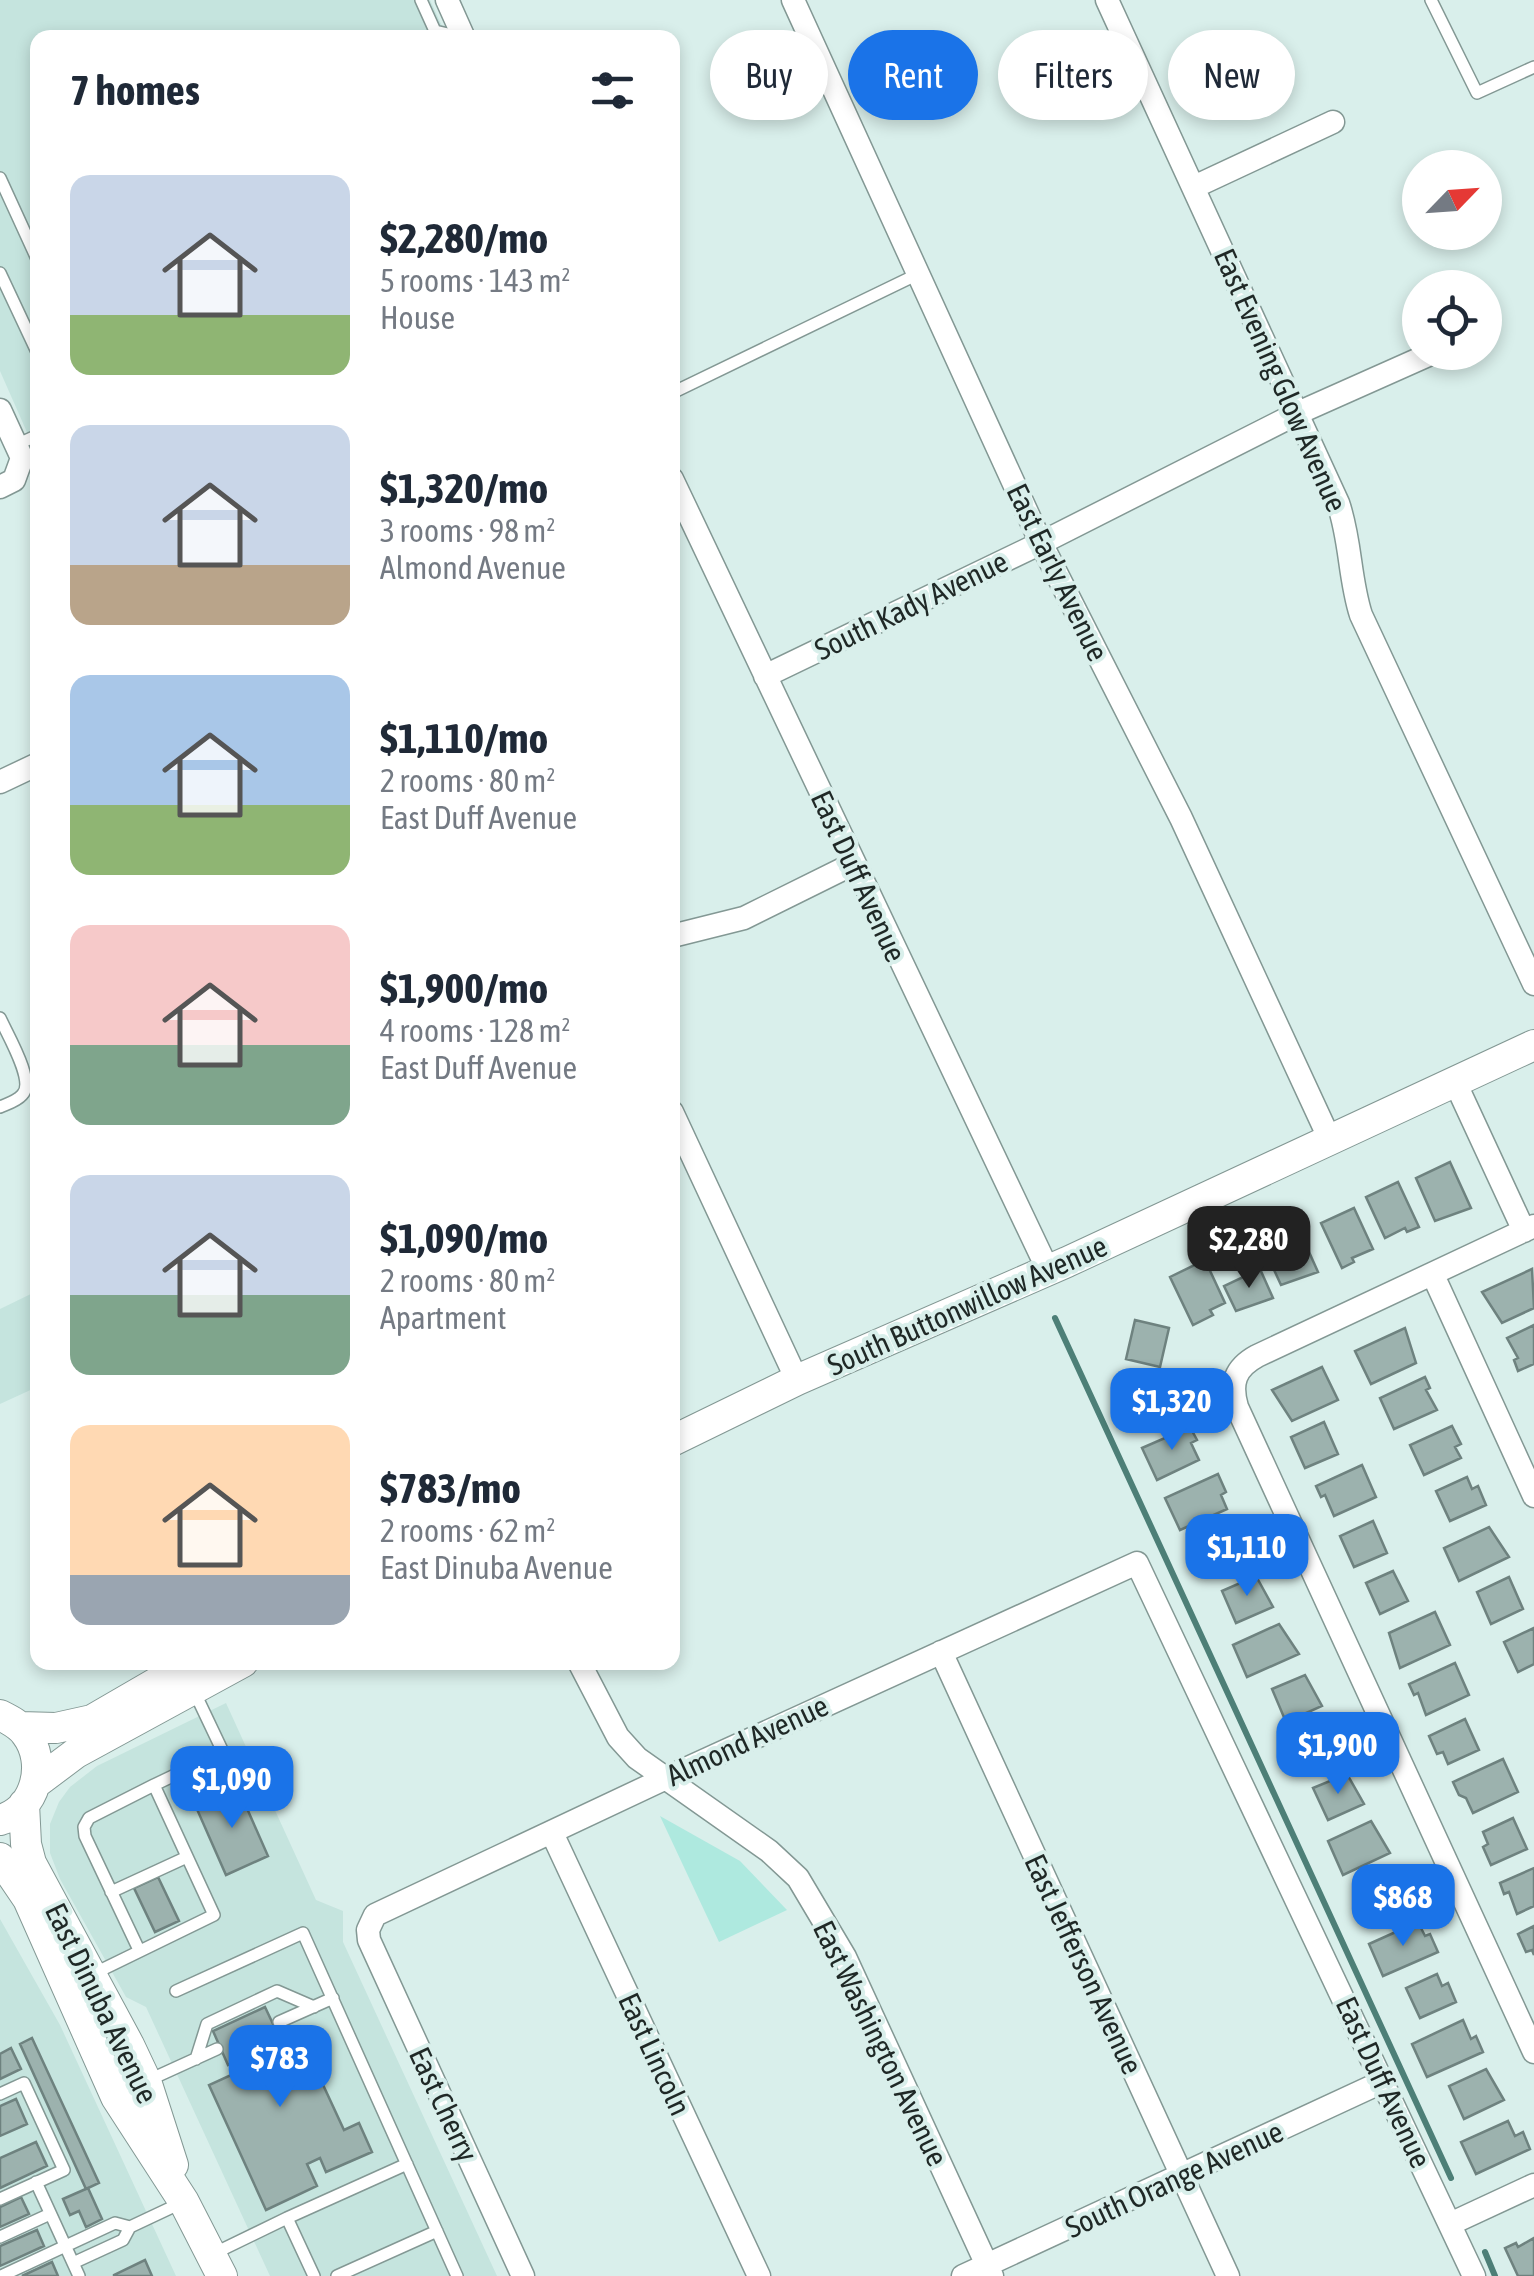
<!DOCTYPE html>
<meta charset="utf-8">
<style>
body{margin:0;font-family:"Asap Condensed",sans-serif;background:#f6f6f7;color:#1f2937;height:100vh;display:flex;flex-direction:column;font-size:38px;white-space:nowrap}
*{box-sizing:border-box;margin:0}
p{font-size:32px;color:#747a83}
.icon{flex:none;width:55px;height:55px;fill:none;stroke:currentColor;stroke-width:2;stroke-linecap:round;stroke-linejoin:round}
.map{position:relative;flex:1;overflow:hidden}
.sheet{position:absolute;left:30px;top:30px;width:650px;height:1640px;display:flex;flex-direction:column;background:#fff;border-radius:20px;box-shadow:0 5px 15px #0003}
.sheet>*{flex:none}
.top-card{position:absolute;left:710px;top:30px;width:672px;height:90px;display:flex;gap:20px}
.needle{width:65px;rotate:65deg}
.fabs{position:absolute;left:1402px;top:150px;display:grid;gap:20px}
.fabs a{display:grid;place-items:center;width:100px;height:100px;border-radius:50%;background:#fff;box-shadow:0 5px 15px #0003;font-size:50px}
.price{position:absolute;translate:-50% -85px;padding:0 22px;border-radius:20px;background:#1a73e8;color:#fff;font-size:32px;line-height:65px;filter:drop-shadow(0 2px 5px #0008)}
.price::after{content:'';position:absolute;left:50%;top:60px;width:30px;height:22px;margin-left:-15px;background:inherit;clip-path:polygon(0 0,100% 0,50% 100%)}
.price.on{background:#222;color:#fff}
ul{padding:0;list-style:none}
li{display:flex;align-items:center;gap:30px;height:250px;padding:0 40px}
li span{display:grid;place-items:center;flex:none;width:280px;height:200px;border-radius:20px;color:#555}
li>.icon{margin-inline-start:auto}
span .icon{width:120px;height:120px;fill:#fffc;stroke-width:1}
li b{font-size:42px}
h2{display:flex;justify-content:space-between;align-items:center;height:120px;padding:0 40px;font-size:42px}
.tag{padding:0 35px;border-radius:45px;background:#fff;box-shadow:0 5px 15px #0003;font-size:35px;line-height:90px}
.tag.on{background:#1a73e8;color:#fff}
.map>svg:first-child{display:block}
</style>
<div class="map">
<svg width="1534" height="2276" viewBox="0 0 1534 2276">
<rect width="100%" height="100%" fill="#d9efeb"/>
<path fill="#c5e4de" d="M0,0H430L447,37L38,38L37,455L0,371Z
M37,1291V1387L0,1404V1309Z
M226,1703L316,1900L343,1911V1942L497,2276H270L146,2007L126,1997L60,1879L50,1853V1824L59,1802L70,1787L97,1766Z
M0,1919L60,2025L176,2276H0Z"/>
<path fill="#aee9df" d="M660,1816L740,1861L787,1910L719,1942Z"/>
<g fill="none" stroke-linecap="round" stroke-linejoin="round">
<path stroke="#4d7f77" stroke-width="6" d="M1055,1318L1451,2178
M1485,2252L1495,2276"/>
</g>
<path fill="#9cb2ae" stroke="#6e827f" stroke-width="2.5" d="M1450,1162L1471,1208L1435,1221L1416,1178Z
M1398,1182L1419,1227L1407,1232L1405,1228L1385,1238L1366,1197Z
M1354,1208L1373,1249L1352,1258L1354,1262L1342,1268L1321,1223Z
M1305,1243L1318,1272L1281,1285L1269,1259Z
M1205,1260L1225,1303L1210,1310L1213,1315L1193,1325L1170,1277Z
M1260,1269L1273,1298L1236,1311L1224,1286Z
M1532,1269L1534,1308L1502,1323L1482,1292Z
M1135,1320L1169,1328L1160,1367L1126,1359Z
M1534,1325V1364L1518,1371L1514,1360L1518,1358L1507,1338Z
M1405,1328L1416,1363L1371,1384L1355,1351Z
M1322,1367L1338,1400L1292,1421L1272,1390Z
M1425,1377L1430,1388L1426,1390L1437,1410L1394,1429L1380,1398Z
M1160,1380L1171,1413L1138,1428L1124,1396Z
M1324,1422L1338,1454L1305,1468L1291,1437Z
M1452,1426L1461,1444L1455,1447L1461,1458L1424,1475L1410,1445Z
M1190,1427L1197,1440L1191,1443L1199,1460L1157,1480L1142,1448Z
M1362,1465L1376,1497L1334,1516L1325,1495L1321,1497L1316,1486Z
M1218,1474L1226,1492L1221,1495L1227,1509L1180,1530L1165,1498Z
M1467,1477L1472,1489L1478,1486L1486,1505L1450,1521L1436,1491Z
M1373,1521L1387,1553L1354,1567L1340,1536Z
M1236,1523L1248,1557L1214,1571L1200,1539Z
M1489,1527L1509,1557L1459,1581L1444,1548Z
M1393,1571L1408,1601L1380,1614L1366,1583Z
M1256,1576L1273,1607L1236,1623L1222,1591Z
M1509,1577L1523,1609L1491,1624L1477,1592Z
M1435,1612L1450,1645L1400,1668L1389,1633Z
M1279,1624L1299,1654L1247,1677L1233,1645Z
M1534,1628V1664L1518,1672L1504,1642Z
M1455,1663L1469,1695L1426,1715L1418,1693L1414,1695L1409,1684Z
M1305,1675L1322,1706L1286,1722L1272,1689Z
M1465,1719L1479,1750L1448,1764L1443,1752L1437,1754L1429,1736Z
M1325,1724L1342,1755L1306,1771L1292,1739Z
M1503,1759L1518,1792L1473,1813L1466,1798L1459,1795L1453,1782Z
M1347,1774L1364,1804L1328,1820L1313,1788Z
M238,1788L268,1856L226,1875L196,1807Z
M1513,1818L1527,1849L1491,1865L1483,1847L1488,1844L1483,1832Z
M1371,1821L1390,1853L1343,1875L1328,1841Z
M1534,1868V1906L1517,1914L1509,1892L1504,1894L1500,1883Z
M1396,1873L1401,1885L1406,1882L1415,1901L1379,1917L1365,1887Z
M158,1877L179,1921L155,1932L134,1888Z
M1418,1922L1425,1936L1430,1934L1438,1952L1383,1976L1369,1944Z
M1534,1926V1955L1532,1950L1526,1952L1518,1934Z
M1437,1974L1442,1986L1448,1983L1456,2002L1420,2018L1406,1988Z
M265,2007L281,2041L299,2033L344,2130L359,2123L372,2152L326,2172L320,2158L307,2164L317,2186L266,2210L209,2085L240,2071L236,2061L228,2065L213,2031Z
M1463,2020L1471,2039L1476,2036L1483,2052L1427,2077L1412,2044Z
M32,2038L99,2183L86,2189L20,2044Z
M11,2048L21,2069L0,2079V2054Z
M1486,2069L1504,2100L1464,2119L1449,2086Z
M16,2099L27,2124L0,2136V2106Z
M1508,2121L1515,2136L1523,2132L1530,2149L1476,2174L1461,2142Z
M36,2142L47,2166L0,2188V2158Z
M88,2188L102,2219L86,2227L79,2211L70,2215L63,2199Z
M21,2197L29,2214L0,2227V2207Z
M37,2230L44,2246L0,2266V2246Z
M1534,2238V2276H1518L1505,2248L1516,2243L1518,2247Z
M145,2260L152,2276H114V2275Z
M52,2262L58,2276H22Z"/>
<g fill="none" stroke-linecap="round" stroke-linejoin="round">
<defs>
<path id="service" d="M421,0L435,31L461,37
M1431,0L1477,93L1534,67
M0,178L38,261
M0,273L38,354
M672,393L918,274
M16,445L38,435
M0,1018C7,1034 36,1082 22,1095C17,1101 7,1104 0,1107
M111,1892L187,1857
M139,1950L85,1836L84,1827L89,1818L154,1785
M93,1974L214,1915L154,1785L223,1752L194,1691
M176,1991L303,1933L457,2276
M279,2022L333,1998
M196,2059L207,2024L277,1991L314,2007
M149,2080L217,2049
M0,2094L24,2083L64,2170L0,2199
M36,2182L79,2276
M287,2218L407,2164
M0,2237L50,2214
M215,2253L287,2218L314,2276
M73,2263L123,2240L130,2227L181,2203
M1,2276L115,2223L130,2227
M337,2276L437,2231"/>
<path id="minor" d="M447,0L464,38
M793,0L1041,543L1181,818L1330,1140
M1107,0L1338,503C1351,540 1349,578 1361,615L1534,984
M1194,187L1333,122
M0,410L22,458L14,480L0,487
M672,479L1048,1270
M765,676L1041,543L1298,413L1435,352
M0,782L38,764
M672,936L744,918L853,864
M1455,1082L1524,1231
M672,1112L797,1380
M1534,1226L1257,1356C1235,1368 1230,1383 1237,1407L1534,2052
M1433,1275L1534,1496
M941,1652L1228,2276
M579,1662L618,1737L637,1758L769,1851L798,1878L845,1957L992,2276
M552,1833L759,2276
M1450,2224L1534,2185
M523,2276L369,1940L368,1930L375,1915L666,1778L1137,1563L1474,2276
M963,2276L1384,2081"/>
<path id="tertiary" d="M672,1441L797,1380L1067,1262L1534,1045
M0,1715C10,1720 20,1725 26,1734C48,1763 36,1810 0,1820
M20,1727L56,1728L92,1720L192,1662
M36,1783L76,1753L243,1662
M24,1804L26,1844L31,1863L129,2045L146,2081L173,2165
M0,1858L28,1899L116,2097L184,2202L222,2276"/>
</defs>
<use href="#service" stroke="#839894" stroke-width="14"/>
<use href="#minor" stroke="#839894" stroke-width="25"/>
<use href="#tertiary" stroke="#839894" stroke-width="32"/>
<use href="#service" stroke="#fff" stroke-width="11"/>
<use href="#minor" stroke="#fff" stroke-width="22"/>
<use href="#tertiary" stroke="#fff" stroke-width="30"/>
</g>
<g text-anchor="middle" dominant-baseline="central" stroke-width="8" stroke-linejoin="round" paint-order="stroke">
<g font-size="30" fill="#1f2826" stroke="#d9efeb">
<text transform="translate(1281 380) rotate(66)">East Evening Glow Avenue</text>
<text transform="translate(1058 572) rotate(64)">East Early Avenue</text>
<text transform="translate(911 605) rotate(-26)">South Kady Avenue</text>
<text transform="translate(859 876) rotate(65)">East Duff Avenue</text>
<text transform="translate(967 1305) rotate(-24)">South Buttonwillow Avenue</text>
<text transform="translate(747 1740) rotate(-25)">Almond Avenue</text>
<text transform="translate(1084 1964) rotate(65)">East Jefferson Avenue</text>
<text transform="translate(102 2003) rotate(64)">East Dinuba Avenue</text>
<text transform="translate(881 2043) rotate(64)">East Washington Avenue</text>
<text transform="translate(655 2054) rotate(65)">East Lincoln</text>
<text transform="translate(1384 2082) rotate(65)">East Duff Avenue</text>
<text transform="translate(444 2104) rotate(65)">East Cherry</text>
<text transform="translate(1174 2179) rotate(-25)">South Orange Avenue</text>
</g>
</g>
</svg>
<div class="fabs">
<a><svg class="needle" viewBox="-14 -14 28 28"><path d="M0-13l5 13h-10z" fill="#e53935"/><path d="M0 13l5-13h-10z" fill="#747a83"/></svg></a>
<a><svg class="icon" aria-label="locate" viewBox="0 0 24 24"><circle cx="12" cy="12" r="6"/><path d="M12 2v4M12 18v4M2 12h4M18 12h4"/></svg></a>
</div>
<b class="price on" style="left:1249px;top:1291px">$2,280</b>
<b class="price" style="left:1172px;top:1453px">$1,320</b>
<b class="price" style="left:1247px;top:1599px">$1,110</b>
<b class="price" style="left:1338px;top:1797px">$1,900</b>
<b class="price" style="left:232px;top:1831px">$1,090</b>
<b class="price" style="left:1403px;top:1949px">$868</b>
<b class="price" style="left:280px;top:2110px">$783</b>
<div class="top-card">
<a class="tag">Buy</a>
<a class="tag on">Rent</a>
<a class="tag">Filters</a>
<a class="tag">New</a>
</div>
<section class="sheet">
<h2>7 homes<svg class="icon" aria-label="filters" viewBox="0 0 24 24"><path d="M4 7h16M4 17h16"/><circle cx="9" cy="7" r="2"/><circle cx="15" cy="17" r="2"/></svg></h2>
<ul>
<li><span style="background:linear-gradient(#c9d6e8 70%,#8fb573 0)"><svg class="icon" aria-label="home" viewBox="0 0 24 24"><path d="M3 11l9-7 9 7M6 9v11h12V9"/></svg></span><div><b>$2,280/mo</b><p>5 rooms · 143 m²</p><p>House</p></div></li>
<li><span style="background:linear-gradient(#c9d6e8 70%,#b9a48a 0)"><svg class="icon" aria-label="home" viewBox="0 0 24 24"><path d="M3 11l9-7 9 7M6 9v11h12V9"/></svg></span><div><b>$1,320/mo</b><p>3 rooms · 98 m²</p><p>Almond Avenue</p></div></li>
<li><span style="background:linear-gradient(#a9c7e8 65%,#8fb573 0)"><svg class="icon" aria-label="home" viewBox="0 0 24 24"><path d="M3 11l9-7 9 7M6 9v11h12V9"/></svg></span><div><b>$1,110/mo</b><p>2 rooms · 80 m²</p><p>East Duff Avenue</p></div></li>
<li><span style="background:linear-gradient(#f6c9c9 60%,#7fa58c 0)"><svg class="icon" aria-label="home" viewBox="0 0 24 24"><path d="M3 11l9-7 9 7M6 9v11h12V9"/></svg></span><div><b>$1,900/mo</b><p>4 rooms · 128 m²</p><p>East Duff Avenue</p></div></li>
<li><span style="background:linear-gradient(#c9d6e8 60%,#7fa58c 0)"><svg class="icon" aria-label="home" viewBox="0 0 24 24"><path d="M3 11l9-7 9 7M6 9v11h12V9"/></svg></span><div><b>$1,090/mo</b><p>2 rooms · 80 m²</p><p>Apartment</p></div></li>
<li><span style="background:linear-gradient(#ffd9b3 75%,#9aa5b1 0)"><svg class="icon" aria-label="home" viewBox="0 0 24 24"><path d="M3 11l9-7 9 7M6 9v11h12V9"/></svg></span><div><b>$783/mo</b><p>2 rooms · 62 m²</p><p>East Dinuba Avenue</p></div></li>
</ul>
</section>
</div>
